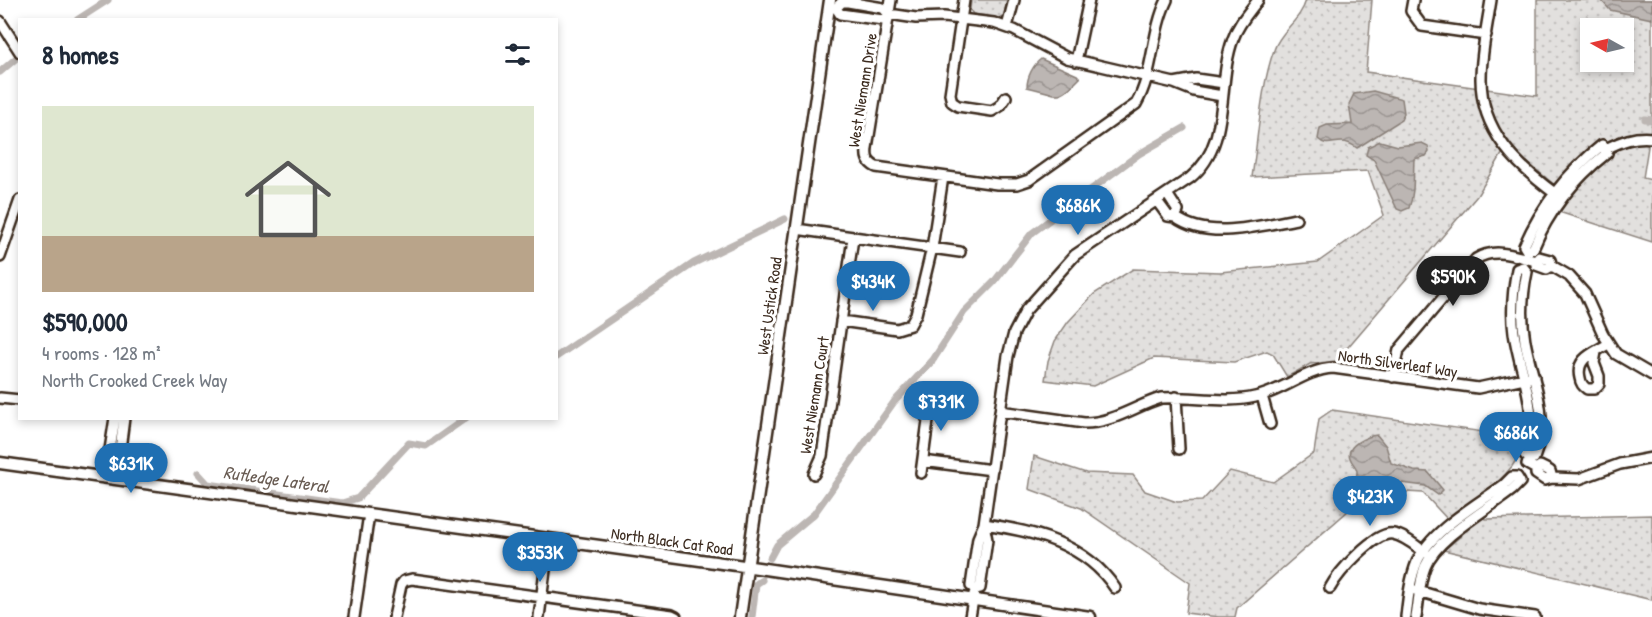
<!DOCTYPE html>
<meta charset="utf-8">
<style>
body{margin:0;font-family:"Patrick Hand",sans-serif;background:#f6f6f7;color:#1f2937;height:100vh;display:flex;flex-direction:column;font-size:22px;white-space:nowrap}
*{box-sizing:border-box;margin:0}
p{font-size:20px;color:#747a83}
.icon{flex:none;width:33px;height:33px;fill:none;stroke:currentColor;stroke-width:2;stroke-linecap:round;stroke-linejoin:round}
.map{position:relative;flex:1;overflow:hidden}
.drawer{position:absolute;left:18px;top:18px;width:540px;height:402px;display:flex;flex-direction:column;background:#fff;border-radius:0px;box-shadow:0 3px 9px #0003}
.drawer>*{flex:none}
.needle{width:39px;rotate:278deg}
.fabs{position:absolute;left:1580px;top:18px;display:grid;gap:12px}
.fabs a{display:grid;place-items:center;width:54px;height:54px;border-radius:0px;background:#fff;box-shadow:0 3px 9px #0003;font-size:30px}
.price{position:absolute;translate:-50% -51px;padding:0 14px;border-radius:21px;background:#1f6fb2;color:#fff;font-size:20px;line-height:39px;filter:drop-shadow(0 2px 3px #0008)}
.price::after{content:'';position:absolute;left:50%;top:36px;width:18px;height:14px;margin-left:-9px;background:inherit;clip-path:polygon(0 0,100% 0,50% 100%)}
.price.selected{background:#222;color:#fff}
ul{padding:0;list-style:none}
li{display:grid;align-content:center;gap:12px;height:318px;padding:0 24px}
li span{display:grid;place-items:center;height:186px;border-radius:0px;color:#555}
li>.icon{margin-inline-start:auto}
span .icon{width:108px;height:108px;fill:#fffc;stroke-width:1}
li b{font-size:26px}
h2{display:flex;justify-content:space-between;align-items:center;height:72px;padding:0 24px;font-size:26px}
.map>svg:first-child{display:block}
</style>
<div class="map">
<svg width="1652" height="617" viewBox="0 0 1652 617">
<defs>
<pattern id="grass-dots" width="8" height="8" patternUnits="userSpaceOnUse" patternTransform="scale(1.5)"><rect width="8" height="8" fill="#e2e0de"/><path d="M2 2h.1M6 6h.1" fill="none" stroke="#c3c0be" stroke-width="1.8" stroke-linecap="round"/></pattern>
<pattern id="water-waves" width="16" height="10" patternUnits="userSpaceOnUse" patternTransform="scale(1.5)"><rect width="16" height="10" fill="#bcb6b3"/><path d="M0 5q4-4 8 0t8 0" fill="none" stroke="#9a9491"/></pattern>
</defs>
<rect width="100%" height="100%" fill="#fff"/>
<filter id="ink" filterUnits="userSpaceOnUse"><feTurbulence type="fractalNoise" baseFrequency=".0167" numOctaves="2"/><feDisplacementMap in="SourceGraphic" scale="12" xChannelSelector="R" yChannelSelector="G"/><feConvolveMatrix kernelMatrix="1 2 1 2 8 2 1 2 1" color-interpolation-filters="sRGB"/></filter>
<g filter="url(#ink)">
<path fill="url(#grass-dots)" stroke="#8e857e" stroke-width="1.5" fill-rule="evenodd" d="M971,0H1007L1004,15L999,18L973,14L970,10Z
M1306,0H1372L1366,72L1537,96V0H1652V122L1643,178L1652,180V242L1559,212L1569,197L1521,157L1508,144L1477,196L1336,361L1310,364L1287,377L1273,354L1267,351L1234,362L1154,358L1093,386L1045,380L1048,361L1055,341L1068,322L1094,294L1133,269L1220,272L1318,262L1384,215L1368,171L1252,177C1258,139 1261,85 1274,50C1280,31 1301,20 1306,0ZM1590,28H1623V62H1590Z
M1332,410L1525,438C1518,468 1497,484 1472,501L1485,519L1652,515V600L1444,550L1462,535L1423,493L1372,490L1237,608L1235,617H1218L1186,613L1190,583L1081,508L1029,489L1034,456L1086,473L1133,475L1145,491L1177,502L1202,501L1230,471L1273,482L1314,453L1319,419Z"/>
<path fill="url(#water-waves)" stroke="#887e77" stroke-width="1.5" d="M1601,0H1652V19L1610,10Z
M1041,59L1077,75L1080,78C1056,103 1058,93 1027,87C1027,77 1033,65 1041,59Z
M1373,91L1402,99L1404,113L1401,120L1357,148C1353,145 1347,142 1342,142C1332,142 1326,147 1318,139L1320,128L1327,125L1352,124L1349,104L1354,94Z
M1380,141L1398,146L1422,143L1428,146L1429,152L1426,156L1414,159C1413,175 1415,193 1409,208L1402,211L1397,209L1374,160L1366,155L1368,147Z
M1377,435L1386,446L1391,463L1414,471L1428,472L1443,490L1438,495L1425,486L1378,480L1372,481L1363,490H1357C1354,483 1357,479 1357,471C1356,465 1352,464 1350,458C1345,445 1368,436 1377,435Z"/>
<g fill="none" stroke-linecap="round" stroke-linejoin="round">
<path stroke="#bcb6b3" stroke-width="7" d="M77,20L108,0
M0,72L20,55
M1645,119L1652,120
M556,357L694,263L785,219
M198,473L208,484L342,503L358,498L409,443L426,446L466,418
M770,558L777,545L814,514L894,402L933,360L964,312L994,282L1032,233L1139,154L1184,128
M752,617L756,584L762,580"/>
<defs>
<path id="minor" d="M891,0L867,148C866,157 867,162 876,167L997,184H1017L1029,180L1136,104C1154,73 1151,33 1167,0
M964,0L950,94L952,102L958,106L992,111L1000,106L1006,97
M1413,0L1411,11L1422,26L1486,35
M1491,0C1487,26 1481,53 1481,79C1481,131 1517,166 1557,195
M829,8H836L840,14L883,20L889,14L883,8L848,2H842L836,8
M889,14L916,18L944,17L994,23L1014,30L1067,58L1174,83L1194,91L1222,96
M0,21L20,52
M1007,27L1014,0
M1076,61L1089,0
M1174,83L1196,79L1224,83
M1602,145L1607,153C1574,179 1549,210 1533,249L1527,251L1524,246C1542,205 1567,173 1602,145Z
M1606,149C1621,141 1635,136 1652,138
M1157,201L1168,216L1175,217L1178,211L1167,194
M1175,217C1208,241 1259,226 1296,219
M796,229L960,252
M0,257L20,200
M1552,266L1569,276L1585,294L1603,334L1616,354L1652,375
M1523,267L1527,272C1522,295 1521,318 1525,341C1533,384 1551,415 1534,458H1529L1525,455C1541,413 1520,374 1514,333C1511,312 1513,290 1517,269Z
M841,321L897,329L910,325L916,314L932,248L943,177
M1596,352L1594,363L1599,376V384L1594,389H1587C1583,386 1581,384 1580,378C1575,358 1594,353 1608,344
M1393,377L1399,350L1476,259C1495,247 1515,256 1536,261L1539,257L1550,260L1552,266L1547,269L1536,265V261
M1262,396L1270,424
M1176,397L1179,449
M0,398L20,400
M1000,411L1084,423C1113,423 1135,406 1161,398C1192,396 1225,404 1255,397C1284,391 1304,370 1333,368L1478,388L1534,376
M115,418L109,456L114,458L119,457L124,418
M923,461L992,470
M1527,464L1536,469L1540,466L1550,471L1552,478L1545,480L1536,474V469
M921,473L928,421L922,408
M814,474L822,456L853,238
M110,476L114,458
M1552,478L1579,479L1620,464L1652,458
M984,524L987,540L980,588L975,589L971,586L978,538L984,524L1008,356L1014,333L1026,310L1075,255L1190,178C1232,144 1216,85 1233,39C1238,24 1249,12 1258,0
M984,524C1034,531 1086,544 1115,588
M1330,588C1338,573 1375,531 1393,534C1405,536 1417,547 1426,553
M1415,590L1479,609L1535,617
M354,617L369,514
M394,617L401,585L404,581L412,579L672,615L676,617
M539,617L549,539
M970,617L974,594
M1406,617C1408,599 1410,579 1417,562C1430,531 1478,504 1504,485L1512,477H1517L1520,482L1512,490C1487,510 1437,537 1425,567C1419,582 1419,601 1416,617"/>
<path id="major" d="M0,463L758,568L1090,617
M740,617L830,0"/>
</defs>
<use href="#minor" stroke="#3b2a1e" stroke-width="14"/>
<use href="#major" stroke="#3b2a1e" stroke-width="15"/>
<use href="#minor" stroke="#fff" stroke-width="9"/>
<use href="#major" stroke="#fff" stroke-width="10"/>
</g>
</g>
<g text-anchor="middle" dominant-baseline="central" stroke-width="6" stroke-linejoin="round" paint-order="stroke">
<g font-size="16" fill="#3b2a1e" stroke="#fff">
<text transform="translate(862 90) rotate(-81)">West Niemann Drive</text>
<text transform="translate(769 306) rotate(-82)">West Ustick Road</text>
<text transform="translate(1398 363) rotate(8)">North Silverleaf Way</text>
<text transform="translate(814 395) rotate(-81)">West Niemann Court</text>
<text transform="translate(672 541) rotate(8)">North Black Cat Road</text>
</g>
<g font-size="18" font-style="italic" fill="#685b52" stroke="#fff">
<text transform="translate(276 479) rotate(8)">Rutledge Lateral</text>
</g>
</g>
</svg>
<div class="fabs">
<a><svg class="needle" viewBox="-14 -14 28 28"><path d="M0-13l5 13h-10z" fill="#e53935"/><path d="M0 13l5-13h-10z" fill="#747a83"/></svg></a>
</div>
<b class="price" style="left:1078px;top:236px">$686K</b>
<b class="price selected" style="left:1453px;top:307px">$590K</b>
<b class="price" style="left:873px;top:312px">$434K</b>
<b class="price" style="left:941px;top:432px">$731K</b>
<b class="price" style="left:1516px;top:463px">$686K</b>
<b class="price" style="left:131px;top:494px">$631K</b>
<b class="price" style="left:1370px;top:527px">$423K</b>
<b class="price" style="left:540px;top:583px">$353K</b>
<section class="drawer">
<h2>8 homes<svg class="icon" aria-label="filters" viewBox="0 0 24 24"><path d="M4 7h16M4 17h16"/><circle cx="9" cy="7" r="2"/><circle cx="15" cy="17" r="2"/></svg></h2>
<ul>
<li><span style="background:linear-gradient(#dfe7d0 70%,#b9a48a 0)"><svg class="icon" aria-label="home" viewBox="0 0 24 24"><path d="M3 11l9-7 9 7M6 9v11h12V9"/></svg></span><div><b>$590,000</b><p>4 rooms · 128 m²</p><p>North Crooked Creek Way</p></div></li>
</ul>
</section>
</div>
